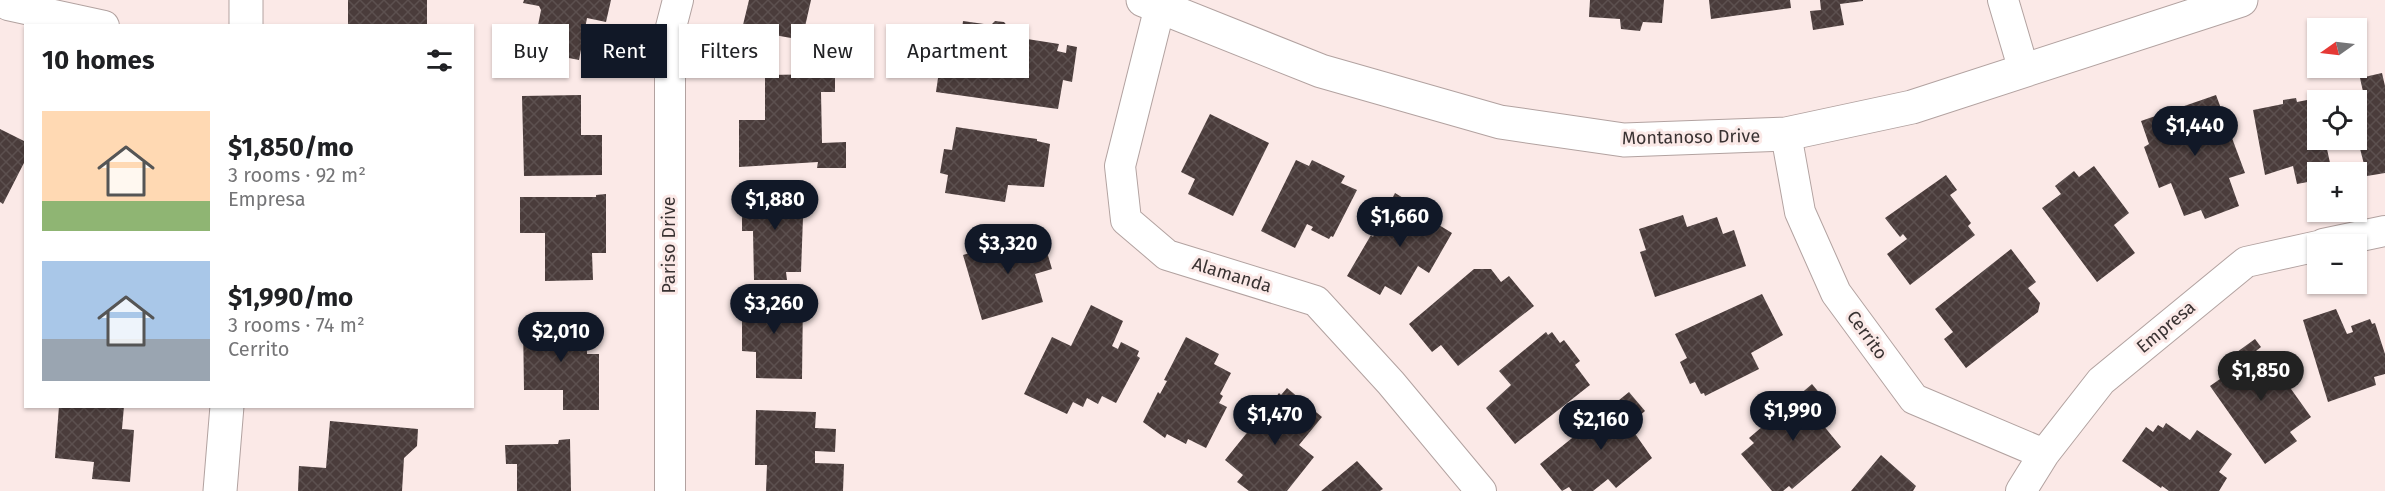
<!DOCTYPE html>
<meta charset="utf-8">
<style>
body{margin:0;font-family:"Fira Sans",sans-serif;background:#f2f2f2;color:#202124;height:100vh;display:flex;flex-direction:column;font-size:22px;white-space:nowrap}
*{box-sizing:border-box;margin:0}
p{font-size:20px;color:#757577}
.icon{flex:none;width:33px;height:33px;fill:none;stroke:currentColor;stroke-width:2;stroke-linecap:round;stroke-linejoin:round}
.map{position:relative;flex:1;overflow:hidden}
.side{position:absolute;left:24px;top:24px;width:450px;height:384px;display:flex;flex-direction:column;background:#fff;border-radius:0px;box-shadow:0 2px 4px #0004}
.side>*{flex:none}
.banner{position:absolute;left:492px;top:24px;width:570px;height:54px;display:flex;gap:12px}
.needle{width:39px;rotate:256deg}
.fabs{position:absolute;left:2307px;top:18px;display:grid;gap:12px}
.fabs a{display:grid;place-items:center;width:60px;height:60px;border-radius:0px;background:#fff;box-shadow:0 2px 4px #0004;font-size:30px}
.price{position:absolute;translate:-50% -51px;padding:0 14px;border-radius:21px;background:#111827;color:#fff;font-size:20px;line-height:39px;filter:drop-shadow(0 2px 3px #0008)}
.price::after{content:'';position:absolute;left:50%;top:36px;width:18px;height:14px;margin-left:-9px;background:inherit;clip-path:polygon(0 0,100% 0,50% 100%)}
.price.on{background:#222;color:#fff}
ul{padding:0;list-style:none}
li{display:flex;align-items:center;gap:18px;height:150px;padding:0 18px}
li span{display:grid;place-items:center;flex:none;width:168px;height:120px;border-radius:0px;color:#555}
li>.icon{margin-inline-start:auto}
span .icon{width:72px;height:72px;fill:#fffc;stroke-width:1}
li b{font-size:26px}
h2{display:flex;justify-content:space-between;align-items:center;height:72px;padding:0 18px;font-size:26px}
.pill{padding:0 21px;border-radius:0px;background:#fff;box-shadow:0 2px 4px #0004;font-size:21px;line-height:54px}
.pill.on{background:#111827;color:#fff}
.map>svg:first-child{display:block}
</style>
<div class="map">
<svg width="2385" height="491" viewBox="0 0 2385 491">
<defs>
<pattern id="building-cross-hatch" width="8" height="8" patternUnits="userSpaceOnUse" patternTransform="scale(1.5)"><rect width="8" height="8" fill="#4a3c3b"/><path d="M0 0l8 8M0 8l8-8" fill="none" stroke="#5c504f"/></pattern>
</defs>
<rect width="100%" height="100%" fill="#fbe9e7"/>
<path fill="url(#building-cross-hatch)" d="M348,0H427V26H348Z
M524,0H611L606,22L587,18L579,60L533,51L541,10L539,6L523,3Z
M749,0H811L802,40L742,29Z
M1590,0H1664L1662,23L1643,22L1640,31L1621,29L1620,19L1589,17Z
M1709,0H1790L1791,8L1711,19Z
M1820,0H1863V1L1840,4L1844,25L1813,30L1810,11L1821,10Z
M963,21L991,25L995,21L1004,22L1009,28L1008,36L1059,44L1057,51L1066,53L1067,45L1077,47L1072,82L1063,80L1058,109L936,92L943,43L960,45Z
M2382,73L2385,86V173L2367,176L2356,133V100H2348L2364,96L2360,78Z
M835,74V92H821L822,143L846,142V168H817L818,162L739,167V120H765V75Z
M581,95V135H602V175L524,176L522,96Z
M2216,95L2245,173L2229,178L2239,206L2205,219L2201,210L2184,216L2171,183L2159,188L2144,147L2149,144L2141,121Z
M2296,98L2297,102L2317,98L2318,140H2325L2332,172H2318V180L2297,184L2293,166L2265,175L2253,110L2283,104V100Z
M1210,114L1269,143L1233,216L1188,194L1195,179L1181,172Z
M956,127L1037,139V141L1050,144L1044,187L1008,185L1005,202L945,193L948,175L940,173L944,149L952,150Z
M0,129L26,142V159L3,204L0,202Z
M1296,160L1309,166L1312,160L1345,176L1341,183L1357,190L1333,237L1331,236L1329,239L1311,230L1313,227L1307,224L1295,248L1261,231Z
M2094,166L2129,213L2114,225L2135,253L2097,282L2042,208L2061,194L2055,186L2074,171L2079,177Z
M1946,175L1957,190L1950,195L1971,223L1968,226L1975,235L1910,285L1887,254L1907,239L1903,234L1900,237L1885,218Z
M742,190H804L801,272H786L787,280H754L753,231H742Z
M1395,193L1436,218L1434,222L1452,233L1429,273L1418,266L1401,295L1385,286L1380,295L1347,276L1371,235L1373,237Z
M606,194V253H592L593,280L545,281V233H520V197H596V195Z
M1683,215L1687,227L1717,217L1723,234L1734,230L1746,266L1655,297L1640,252L1646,250L1639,229Z
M1041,232L1052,269L1035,274L1043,302L982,320L963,255Z
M2011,249L2036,282L2028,288L2040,303L2038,312L1966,368L1944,339L1953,332L1935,309Z
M1474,269H1491L1501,282L1509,276L1534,306L1458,366L1441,345L1432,352L1409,324Z
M742,294L803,297L802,379L756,378V352L742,351Z
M1762,294L1783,335L1751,353L1759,369L1705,396L1704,393L1701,394L1695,382L1690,384L1680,362L1687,358L1675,334Z
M1091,305L1123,321L1112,346L1118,349L1121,342L1139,351L1137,356L1140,358L1116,403L1102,396L1098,404L1087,398L1083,407L1073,402L1067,414L1024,394L1052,337L1071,346Z
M2336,309L2347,334L2353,332L2351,326L2370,319L2372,324L2375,323L2385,354V374L2374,377L2376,385L2328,402L2303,320Z
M523,321H586L587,354H599V410H563V390H524Z
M1546,332L1548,335L1552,332L1560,343L1564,340L1580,361L1575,365L1590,385L1515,444L1486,408L1511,385L1499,371Z
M1186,337L1219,354L1214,364L1231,373L1220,394L1223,396L1219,403L1227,407L1206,448L1188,439L1186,444L1167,434L1165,438L1143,422L1158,392L1160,394L1167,381L1164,380Z
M2255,339L2261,347L2256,351L2261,358L2266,354L2311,417L2290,432L2297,441L2265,464L2210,386L2233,370L2226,360Z
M1812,384L1836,413L1823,425L1841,447L1792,489L1789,486L1783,491H1772L1741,454L1754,443L1749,438Z
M1287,388L1322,417L1299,445L1314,457L1287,491H1249L1237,482L1243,475L1225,460L1279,393L1281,395Z
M1629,392L1645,411L1629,425L1652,458L1616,488L1608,479L1593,491H1572L1569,487L1562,491L1540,464Z
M59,406H124L122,429L134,430L130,482L92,479L94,462L55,458Z
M756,410L816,412L815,428L836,429L835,452L815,451V463L844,464L843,491H766L767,465H755Z
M330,421L418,429L417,446L404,458L402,491H298L299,466L326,468Z
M2166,423L2190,440L2197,430L2232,454L2219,472L2227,478L2219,491H2169L2162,486L2161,488L2122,461L2146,427L2153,432L2158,425L2163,428Z
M570,439L571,491H517V464H506L505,445L558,444L559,440Z
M1881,455L1916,486L1913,491H1851Z
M1357,461L1383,489L1380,491H1321Z"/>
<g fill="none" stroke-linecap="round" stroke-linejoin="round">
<defs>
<path id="minor" d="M1,0L8,5L104,26
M2003,0L2024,71
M1160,6L1120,166L1126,220L1167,255L1316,301L1391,383L1481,491
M1786,134L1800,212L1836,293L1914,399L2044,454
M2323,244L2385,231
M670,491V31L678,0
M2021,491L2044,454L2101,381L2246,262L2318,246"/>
<path id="tertiary" d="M246,0V26
M1143,0L1321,71L1500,122L1624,140L1786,134L1912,107L2241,0
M220,491L227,406"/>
</defs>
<use href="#minor" stroke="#b2a2a0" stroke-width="32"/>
<use href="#tertiary" stroke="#b2a2a0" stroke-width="35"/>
<use href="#minor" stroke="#fff" stroke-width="30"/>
<use href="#tertiary" stroke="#fff" stroke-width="33"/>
</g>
<g text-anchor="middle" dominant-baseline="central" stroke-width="6" stroke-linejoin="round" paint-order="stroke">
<g font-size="18" fill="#393232" stroke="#fbe9e7">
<text transform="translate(1691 137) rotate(-1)">Montanoso Drive</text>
<text transform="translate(669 245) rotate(-90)">Pariso Drive</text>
<text transform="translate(1232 275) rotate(17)">Alamanda</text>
<text transform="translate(2166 327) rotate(-40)">Empresa</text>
<text transform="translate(1867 335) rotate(54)">Cerrito</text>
</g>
</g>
</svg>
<div class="fabs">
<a><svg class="needle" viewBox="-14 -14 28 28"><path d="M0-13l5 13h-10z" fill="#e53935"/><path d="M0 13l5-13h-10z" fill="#757577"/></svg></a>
<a><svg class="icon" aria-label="locate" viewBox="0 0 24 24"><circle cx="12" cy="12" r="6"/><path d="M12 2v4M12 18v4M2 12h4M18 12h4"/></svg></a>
<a>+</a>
<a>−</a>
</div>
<b class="price" style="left:2195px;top:157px">$1,440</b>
<b class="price" style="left:775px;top:231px">$1,880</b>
<b class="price" style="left:1400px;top:248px">$1,660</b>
<b class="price" style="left:1008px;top:275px">$3,320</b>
<b class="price" style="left:774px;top:335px">$3,260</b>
<b class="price" style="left:561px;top:363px">$2,010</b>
<b class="price on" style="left:2261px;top:402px">$1,850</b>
<b class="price" style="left:1793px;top:442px">$1,990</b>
<b class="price" style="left:1275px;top:446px">$1,470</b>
<b class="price" style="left:1601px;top:451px">$2,160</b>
<div class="banner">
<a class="pill">Buy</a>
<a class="pill on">Rent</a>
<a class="pill">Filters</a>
<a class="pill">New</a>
<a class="pill">Apartment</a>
</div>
<section class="side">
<h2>10 homes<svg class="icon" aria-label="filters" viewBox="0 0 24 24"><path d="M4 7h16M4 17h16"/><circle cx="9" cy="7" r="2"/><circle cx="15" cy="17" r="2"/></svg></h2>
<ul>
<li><span style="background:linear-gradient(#ffd9b3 75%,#8fb573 0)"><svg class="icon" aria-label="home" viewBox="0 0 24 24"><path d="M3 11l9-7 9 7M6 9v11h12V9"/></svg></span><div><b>$1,850/mo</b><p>3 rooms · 92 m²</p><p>Empresa</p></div></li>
<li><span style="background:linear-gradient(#a9c7e8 65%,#9aa5b1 0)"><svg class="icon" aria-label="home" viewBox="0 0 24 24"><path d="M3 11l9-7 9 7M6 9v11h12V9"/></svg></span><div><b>$1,990/mo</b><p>3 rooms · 74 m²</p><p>Cerrito</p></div></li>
</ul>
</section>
</div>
